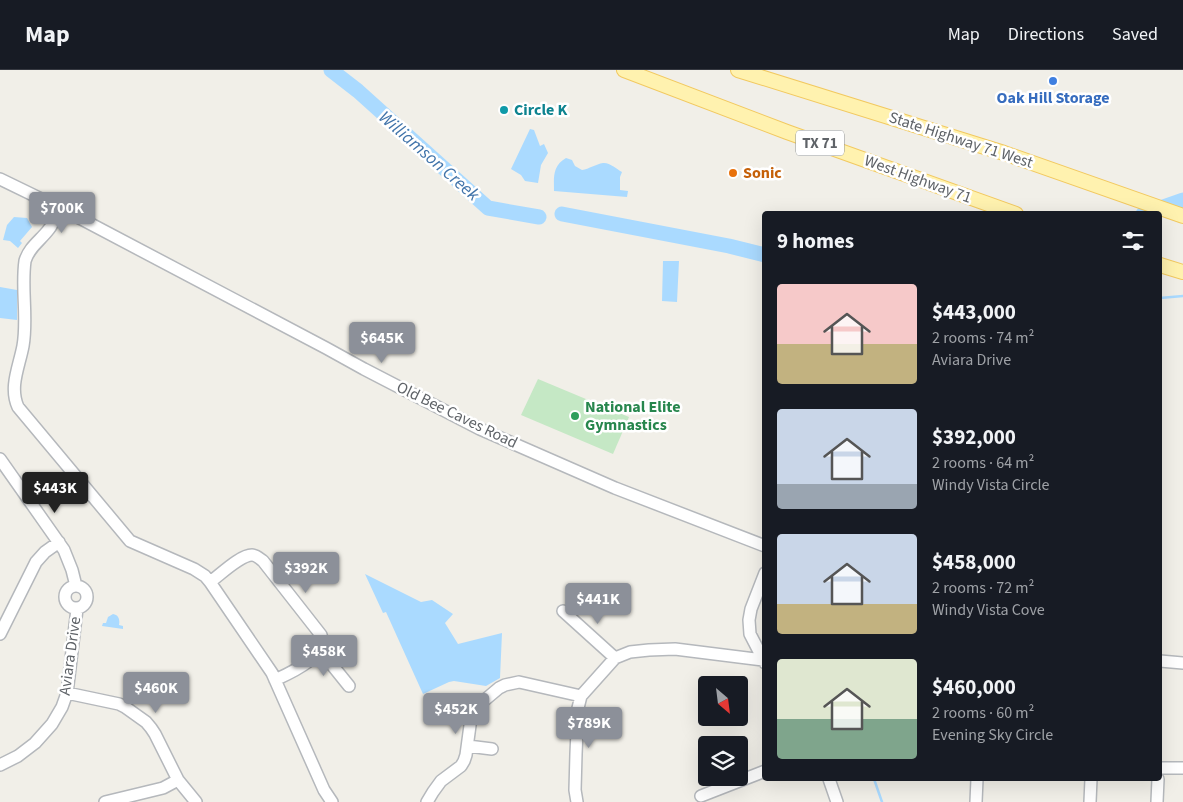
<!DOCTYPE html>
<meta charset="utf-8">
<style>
body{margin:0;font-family:"Source Sans 3",sans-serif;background:#20242c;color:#f1f3f6;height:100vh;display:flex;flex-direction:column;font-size:19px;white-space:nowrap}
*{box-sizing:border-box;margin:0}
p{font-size:16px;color:#9ea1a6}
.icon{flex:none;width:28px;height:28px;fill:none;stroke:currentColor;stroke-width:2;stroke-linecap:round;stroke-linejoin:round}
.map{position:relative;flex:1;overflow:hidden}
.drawer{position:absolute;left:762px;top:141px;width:400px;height:570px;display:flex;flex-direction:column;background:#171b24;border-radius:5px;box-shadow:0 5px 20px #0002}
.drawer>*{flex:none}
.needle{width:32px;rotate:152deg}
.controls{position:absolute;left:698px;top:606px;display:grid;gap:10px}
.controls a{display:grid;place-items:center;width:50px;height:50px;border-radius:5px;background:#171b24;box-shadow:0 5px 20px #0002;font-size:25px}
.price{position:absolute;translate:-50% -42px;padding:0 11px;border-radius:5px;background:#8c9099;color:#fff;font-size:16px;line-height:32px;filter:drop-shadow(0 1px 2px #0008)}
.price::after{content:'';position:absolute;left:50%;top:30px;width:15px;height:11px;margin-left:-8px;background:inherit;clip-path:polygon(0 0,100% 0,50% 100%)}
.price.active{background:#222;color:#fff}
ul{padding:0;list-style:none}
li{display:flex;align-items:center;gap:15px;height:125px;padding:0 15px}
li span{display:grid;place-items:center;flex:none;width:140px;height:100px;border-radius:5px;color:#555}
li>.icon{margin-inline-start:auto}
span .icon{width:60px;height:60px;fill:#fffc;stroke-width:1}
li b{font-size:21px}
h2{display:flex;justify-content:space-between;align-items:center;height:60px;padding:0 15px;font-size:21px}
header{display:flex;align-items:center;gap:30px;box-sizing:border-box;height:70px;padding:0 25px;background:#171b24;border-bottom:1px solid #363941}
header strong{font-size:24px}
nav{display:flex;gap:28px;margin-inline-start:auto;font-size:18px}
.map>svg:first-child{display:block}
</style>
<header>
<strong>Map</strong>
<nav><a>Map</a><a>Directions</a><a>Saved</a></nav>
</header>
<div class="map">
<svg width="1183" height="732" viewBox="0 0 1183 732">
<rect width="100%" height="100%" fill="#f1efe8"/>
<path fill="#c5e8c5" d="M538,309L629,347L613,384L521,345Z"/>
<path fill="#aadaff" d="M530,59L534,60L540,76L544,74L548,83L541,95L538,113L525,111L521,105L511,99Z
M566,88L572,90L575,96L582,100C589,99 596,94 603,93C609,92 617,99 622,102L620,107V120L628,121L627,127L554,121C554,108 552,96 566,88Z
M14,147L27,148L32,157L20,171L22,173L18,178L10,171L3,170L7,155Z
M663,191H679L677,232L662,231Z
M0,217L17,220V250L0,248Z
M365,504L421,532L432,530L453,544L445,553L458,574L502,563L500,608L486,616L454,611L449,612L423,624L386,542L383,543Z
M113,544C119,545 120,550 119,555L123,556V559L102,556L103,553H106L108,547Z"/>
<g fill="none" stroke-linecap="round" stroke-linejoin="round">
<path stroke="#aadaff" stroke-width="2.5" d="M1160,228L1183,226
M874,709L882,732"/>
<path stroke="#aadaff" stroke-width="15" d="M331,0L358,21L488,138L539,147
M562,144L729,176L765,185
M1143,144L1183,130"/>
<defs>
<path id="minor" d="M0,109L70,143L326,278L364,299L480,359L615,418L765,476
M61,139C59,142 56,145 54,148C53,152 52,156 49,159C41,170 29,177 25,191C21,219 28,248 23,276C19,297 9,317 18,337L130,471L194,499L205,506L210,512L272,603L324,720L332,732
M0,389L64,480L72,500L76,516
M765,503L751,539L749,550L750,564L765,593
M210,512C220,505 240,485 252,485C256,485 259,488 263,491L321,565C329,586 290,603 275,610
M65 527a11 11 0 1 1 22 0a11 11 0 1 1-22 0Z
M563,541L615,588
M0,564L36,492L45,482L59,472
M320,580L349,616
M1160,591L1183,593
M67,623L119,634L125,637L146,652L151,658L155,664L178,710L196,732
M468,676L492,679
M0,695L18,686L35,673L52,654L62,637L67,623L77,539
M1160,698H1183
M829,709L837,732
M701,726L765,701
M105,732L163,718L178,710
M427,732L433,722L441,711L461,696L464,691L466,685L471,648L474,639L499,618L505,615L519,612L581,626
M577,732L575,720L576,684L578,638L581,626L615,588L630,582L649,580L675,579L763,590
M976,732L977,709
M1090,732L1091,709
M1157,732L1158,709"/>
<path id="major" d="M624,0L787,62L1016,144
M738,0L1004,83L1183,146
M1160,195L1183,202"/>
</defs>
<use href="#minor" stroke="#b5b8bc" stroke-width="14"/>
<use href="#major" stroke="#f2c960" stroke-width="16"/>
<use href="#minor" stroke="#fff" stroke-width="11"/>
<use href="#major" stroke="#fff2af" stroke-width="14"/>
</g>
<circle fill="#3f7fe0" stroke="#fff" stroke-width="2" cx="1053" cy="11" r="5"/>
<circle fill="#0f9aa8" stroke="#fff" stroke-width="2" cx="504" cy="40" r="5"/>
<circle fill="#e8710a" stroke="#fff" stroke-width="2" cx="733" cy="103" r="5"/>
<circle fill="#2e9e5b" stroke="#fff" stroke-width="2" cx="575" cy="346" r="5"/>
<g text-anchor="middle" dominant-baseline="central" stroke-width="5" stroke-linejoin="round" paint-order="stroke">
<rect fill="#fff" stroke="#8f9295" stroke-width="1" x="796" y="60.5" width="48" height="25" rx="4"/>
<g font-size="15" font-weight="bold" fill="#5f6368">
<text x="820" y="73">TX 71</text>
</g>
<g font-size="16" font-weight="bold" fill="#366cbe" stroke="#fff">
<text x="1053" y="28">Oak Hill Storage</text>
</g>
<g font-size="16" font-weight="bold" fill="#0d838f" stroke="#fff" text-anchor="start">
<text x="514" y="40">Circle K</text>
</g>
<g font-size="16" fill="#5f6368" stroke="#fff">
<text transform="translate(961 70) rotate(18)">State Highway 71 West</text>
<text transform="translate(918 109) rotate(20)">West Highway 71</text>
<text transform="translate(457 345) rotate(26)">Old Bee Caves Road</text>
<text transform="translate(70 586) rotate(-82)">Aviara Drive</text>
</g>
<g font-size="16" font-weight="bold" fill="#c56008" stroke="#fff" text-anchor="start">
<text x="743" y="103">Sonic</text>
</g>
<g font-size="16" font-weight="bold" fill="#27864d" stroke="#fff" text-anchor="start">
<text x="585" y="337">National Elite<tspan x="585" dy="18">Gymnastics</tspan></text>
</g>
<g font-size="18" font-style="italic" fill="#4174aa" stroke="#fff">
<text transform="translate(429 86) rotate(41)">Williamson Creek</text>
</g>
</g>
</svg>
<div class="controls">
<a><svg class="needle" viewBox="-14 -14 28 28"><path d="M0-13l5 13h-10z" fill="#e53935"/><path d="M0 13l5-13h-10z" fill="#9ea1a6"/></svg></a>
<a><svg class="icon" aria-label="layers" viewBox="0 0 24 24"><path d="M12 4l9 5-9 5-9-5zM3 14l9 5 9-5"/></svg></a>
</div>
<b class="price" style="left:62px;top:164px">$700K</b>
<b class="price" style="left:382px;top:294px">$645K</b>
<b class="price active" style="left:55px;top:444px">$443K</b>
<b class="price" style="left:306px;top:524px">$392K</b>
<b class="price" style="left:598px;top:555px">$441K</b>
<b class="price" style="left:324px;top:607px">$458K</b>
<b class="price" style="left:156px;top:644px">$460K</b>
<b class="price" style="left:456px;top:665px">$452K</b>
<b class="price" style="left:589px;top:679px">$789K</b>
<section class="drawer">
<h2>9 homes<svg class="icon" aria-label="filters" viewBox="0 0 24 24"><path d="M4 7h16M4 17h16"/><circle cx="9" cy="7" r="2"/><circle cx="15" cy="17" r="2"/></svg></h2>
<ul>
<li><span style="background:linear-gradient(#f6c9c9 60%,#c2b280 0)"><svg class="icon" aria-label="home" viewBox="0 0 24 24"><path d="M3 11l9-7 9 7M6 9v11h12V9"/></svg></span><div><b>$443,000</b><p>2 rooms · 74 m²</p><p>Aviara Drive</p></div></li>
<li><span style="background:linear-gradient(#c9d6e8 75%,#9aa5b1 0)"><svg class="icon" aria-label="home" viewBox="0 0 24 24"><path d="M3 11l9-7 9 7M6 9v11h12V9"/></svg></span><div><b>$392,000</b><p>2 rooms · 64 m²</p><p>Windy Vista Circle</p></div></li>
<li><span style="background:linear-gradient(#c9d6e8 70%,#c2b280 0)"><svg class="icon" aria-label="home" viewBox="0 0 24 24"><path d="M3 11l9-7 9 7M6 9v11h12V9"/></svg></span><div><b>$458,000</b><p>2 rooms · 72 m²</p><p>Windy Vista Cove</p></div></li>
<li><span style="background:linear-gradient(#dfe7d0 60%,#7fa58c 0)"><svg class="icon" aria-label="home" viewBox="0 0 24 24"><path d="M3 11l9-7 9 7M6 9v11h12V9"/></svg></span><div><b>$460,000</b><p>2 rooms · 60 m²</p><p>Evening Sky Circle</p></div></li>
</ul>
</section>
</div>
